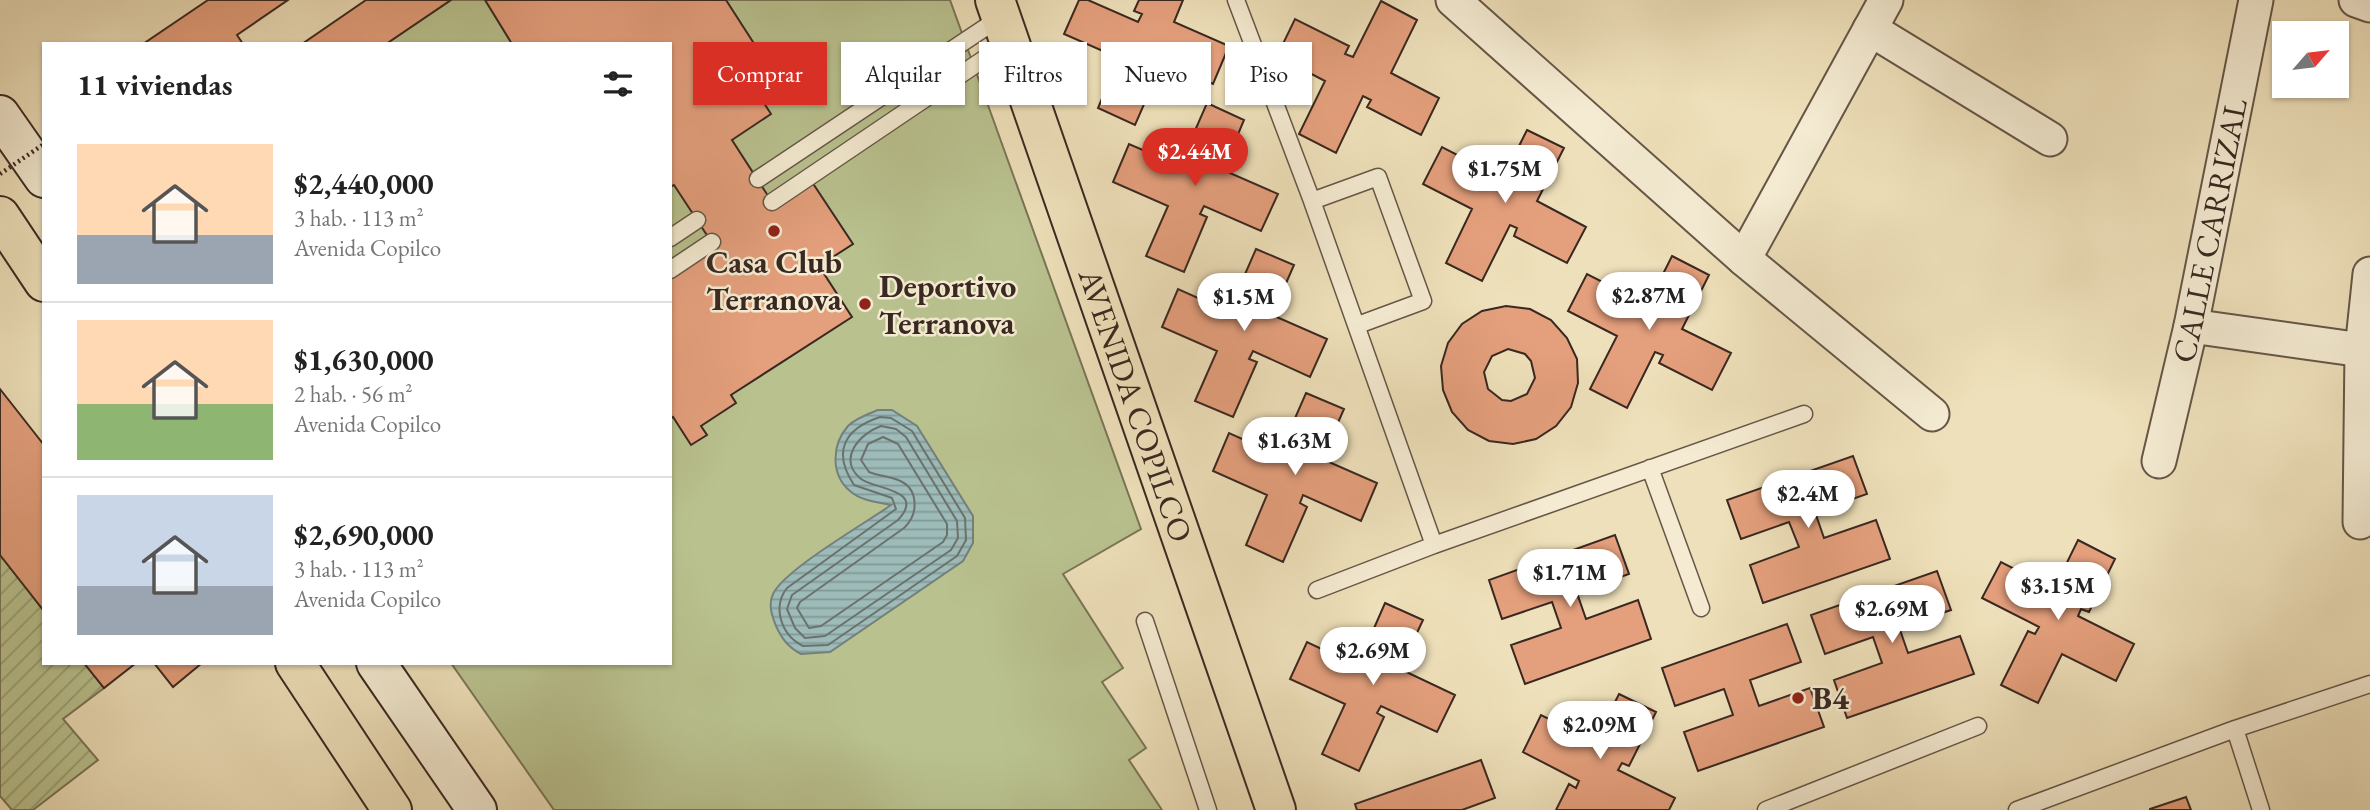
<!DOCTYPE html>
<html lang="es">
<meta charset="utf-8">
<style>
body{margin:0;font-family:"EB Garamond",serif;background:#f2f2f2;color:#222;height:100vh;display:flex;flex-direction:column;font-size:26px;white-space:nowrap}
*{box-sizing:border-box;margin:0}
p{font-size:23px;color:#767676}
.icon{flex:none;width:38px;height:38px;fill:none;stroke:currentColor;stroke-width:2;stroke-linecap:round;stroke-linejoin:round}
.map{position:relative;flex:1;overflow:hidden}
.details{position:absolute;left:42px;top:42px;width:630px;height:623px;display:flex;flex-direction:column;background:#fff;border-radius:0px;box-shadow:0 2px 5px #0004}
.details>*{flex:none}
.banner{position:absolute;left:693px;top:42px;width:665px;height:63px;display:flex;gap:14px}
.needle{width:46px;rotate:62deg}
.controls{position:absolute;left:2272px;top:21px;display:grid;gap:14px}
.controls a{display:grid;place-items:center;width:77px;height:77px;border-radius:0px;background:#fff;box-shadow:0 2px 5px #0004;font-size:35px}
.price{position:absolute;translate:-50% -60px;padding:0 16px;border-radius:24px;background:#fff;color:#222;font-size:23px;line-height:46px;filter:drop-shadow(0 2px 4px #0008)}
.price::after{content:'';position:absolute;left:50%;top:42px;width:21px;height:16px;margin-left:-10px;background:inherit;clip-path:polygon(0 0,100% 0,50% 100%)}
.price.on{background:#d93025;color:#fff}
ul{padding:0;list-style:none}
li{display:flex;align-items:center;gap:21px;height:175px;padding:0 35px}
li+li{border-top:2px solid #e0e0e0}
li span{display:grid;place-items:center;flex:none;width:196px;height:140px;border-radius:0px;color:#555}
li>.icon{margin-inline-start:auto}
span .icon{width:84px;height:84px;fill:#fffc;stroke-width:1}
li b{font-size:30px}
h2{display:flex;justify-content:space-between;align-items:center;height:84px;padding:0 35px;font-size:30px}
.tag{padding:0 24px;border-radius:0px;background:#fff;box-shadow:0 2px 5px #0004;font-size:24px;line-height:63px}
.tag.on{background:#d93025;color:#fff}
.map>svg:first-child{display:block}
</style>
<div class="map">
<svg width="2370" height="810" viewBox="0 0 2370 810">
<defs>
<pattern id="garden-furrows" width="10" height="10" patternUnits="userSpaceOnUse" patternTransform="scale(1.75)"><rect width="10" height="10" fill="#b9c28f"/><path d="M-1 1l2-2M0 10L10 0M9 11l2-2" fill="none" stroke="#979e74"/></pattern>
<pattern id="water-rules" width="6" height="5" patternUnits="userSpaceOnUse" patternTransform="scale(1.75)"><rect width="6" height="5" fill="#9dbbb9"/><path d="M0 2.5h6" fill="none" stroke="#819896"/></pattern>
</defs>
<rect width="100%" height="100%" fill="#eee0ba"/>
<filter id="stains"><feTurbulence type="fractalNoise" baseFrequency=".00286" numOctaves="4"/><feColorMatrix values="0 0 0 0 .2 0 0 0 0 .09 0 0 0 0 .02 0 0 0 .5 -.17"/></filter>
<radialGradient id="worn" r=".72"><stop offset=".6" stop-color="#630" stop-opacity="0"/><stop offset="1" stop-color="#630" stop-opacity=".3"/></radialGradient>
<path fill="#b9c28f" stroke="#797558" stroke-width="2" d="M451,0H950L1141,529L1063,574L1123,668L1102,682L1146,748L1129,760L1162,810H554L451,663H670V44H386Z"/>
<path fill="url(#garden-furrows)" stroke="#797558" stroke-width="2" d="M0,555L44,611V663H84L104,688L63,719L98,760L33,810H12L0,796Z"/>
<path fill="url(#water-rules)" stroke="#75807c" stroke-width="2" d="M878,410H892L917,426L973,516V543L963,561L830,652L801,654C788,647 782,639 776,626C772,616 768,605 773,594C785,569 866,523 891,505C878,502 861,501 850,491C830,474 832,444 848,426C856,418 868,414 878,410Z"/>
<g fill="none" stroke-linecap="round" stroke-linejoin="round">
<path stroke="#6b726d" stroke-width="2" d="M880,417L891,418L912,431L965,518L966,540L957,556L828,645L803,646C781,635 772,607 787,588L896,509L892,498L854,485C832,452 844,429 880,417Z
M881,426L896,429L906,437L957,521L958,538L951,550L825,636L805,638L795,628L787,609L792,595L898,520C927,489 873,489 861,479C837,459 859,434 881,426Z
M883,437L898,444L947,524V535L943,542L821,626L809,628L797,608L800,602L904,528C919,514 919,488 898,480C889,476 879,476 869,472L861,460L868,444Z"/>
</g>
<path fill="#e49f7c" stroke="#392821" stroke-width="2" fill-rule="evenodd" d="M208,0H288L237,35L243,44H143Z
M366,0H451L386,44H302Z
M485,0H726L753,42L733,55L771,114L732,140L772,202L812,182L853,244L819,266L852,317L731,395L736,403L701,426L707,435L691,445L673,417L670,419V275L714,246L674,185L670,187V44H512Z
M1079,0H1088L1138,22L1142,14L1134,11L1139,0H1183L1174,22L1229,46L1213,84L1155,59L1152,67L1159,70L1135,125L1098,108L1119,58L1064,34Z
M1381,1L1417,20L1391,73L1439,98L1421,135L1367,107L1371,100L1363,96L1336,153L1299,134L1325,81L1277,56L1295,19L1349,46L1345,54L1353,57Z
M1207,103L1244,120L1223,170L1278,194L1261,231L1204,206L1200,214L1207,217L1184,272L1146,256L1168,206L1113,182L1129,144L1187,169L1190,161L1183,158Z
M1527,130L1564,148L1537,201L1586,227L1567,263L1514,236L1517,228L1510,225L1482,281L1446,263L1472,209L1423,184L1442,147L1496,175L1492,182L1499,186Z
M1256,249L1294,265L1272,315L1327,339L1310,377L1253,351L1249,359L1257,362L1233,417L1195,401L1217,351L1162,327L1178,289L1236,315L1240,307L1232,304Z
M1672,256L1709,275L1682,329L1731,353L1712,390L1659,363L1663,355L1655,352L1627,408L1590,389L1617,336L1568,311L1587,274L1640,301L1637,309L1644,312Z
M1506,306L1530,309L1551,320L1567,338L1577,359L1578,383L1571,407L1556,426L1536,439L1513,444L1489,441L1468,430L1452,412L1443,390L1441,366L1448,343L1462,324L1482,311ZM1508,349L1525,354L1531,361L1535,378L1527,394L1511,401L1502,400L1488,389L1484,372L1492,356Z
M0,389L44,445V611L0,555Z
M1306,393L1344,409L1322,459L1377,483L1361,521L1303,495L1300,503L1307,507L1283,562L1246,545L1267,495L1213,471L1229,433L1287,459L1290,451L1282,448Z
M1853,456L1867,494L1815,512L1824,538L1876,520L1890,559L1763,603L1750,565L1799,547L1789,522L1741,539L1727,500Z
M1615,535L1629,574L1577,593L1586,619L1638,600L1651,639L1525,684L1511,645L1561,628L1552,602L1502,619L1489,580Z
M2078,540L2115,559L2089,612L2081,609L2078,616L2134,644L2116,681L2062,654L2038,703L2001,685L2028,631L2035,634L2039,627L1982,598L2001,562L2054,589Z
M1937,571L1951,610L1899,627L1908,653L1960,636L1974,674L1847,718L1834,680L1882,663L1873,637L1825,654L1811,615Z
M1385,603L1423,620L1400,669L1455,695L1437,732L1381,706L1377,713L1384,717L1359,771L1322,754L1345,704L1290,679L1307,642L1364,669L1368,661L1361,658Z
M1787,624L1801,662L1750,680L1759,706L1810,688L1824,727L1698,771L1684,732L1733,715L1724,689L1675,706L1662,668Z
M84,663H136L104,688Z
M154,663H202L173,687Z
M1619,694L1656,712L1629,766L1622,763L1618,770L1675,798L1669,810H1556L1569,784L1576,788L1579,781L1523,752L1541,715L1595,742Z
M1481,760L1495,798L1462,810H1357L1355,804Z
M2186,797L2191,810H2150V809Z"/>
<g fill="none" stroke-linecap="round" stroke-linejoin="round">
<defs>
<path id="service" d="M1236,0L1312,201
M758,179L1001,17
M772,202L1009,42
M670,238L697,220
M670,270L712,242
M1358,325L1423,301L1378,177L1312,201L1434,545
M1650,468L1701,608
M1317,590L1434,545L1804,414
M1145,621L1208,810
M2235,729L2261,810
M1766,810L1978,726
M2017,810L2235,729L2370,684"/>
<g id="minor">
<path d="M1453,0L1744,259L1932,414"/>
<path d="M2356,0L2370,5"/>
<path d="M1870,29L2050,139"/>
<path d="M1744,259L1886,0"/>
<path d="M2191,326L2362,350"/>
<path id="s1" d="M2159,461L2191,326L2256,0"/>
<path d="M2360,522L2362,350L2370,274"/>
</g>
<path id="secondary" d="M0,115L44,178
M376,663L477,810"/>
<g id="primary">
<path id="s2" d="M995,0L1276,810"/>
<path d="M0,216L44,282"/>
<path d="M295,663L392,810"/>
</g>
</defs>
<use href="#service" stroke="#665647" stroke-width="19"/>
<use href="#minor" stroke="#665647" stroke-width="37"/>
<use href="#secondary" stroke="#392821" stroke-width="42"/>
<use href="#primary" stroke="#392821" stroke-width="42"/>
<use href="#service" stroke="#f4ebd2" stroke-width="16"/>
<use href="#minor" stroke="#f4ebd2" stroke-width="33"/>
<use href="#secondary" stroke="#f4ebd2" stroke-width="38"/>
<use href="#primary" stroke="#eee0ba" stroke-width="38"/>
<path stroke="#392821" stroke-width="4.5" stroke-dasharray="2 3.5" stroke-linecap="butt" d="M0,174L44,144"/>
</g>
<g fill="#8f2418" stroke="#f4ebd2" stroke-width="2.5">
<circle cx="774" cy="231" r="7"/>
<circle cx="865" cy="304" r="7"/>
<circle cx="1798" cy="698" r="7"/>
</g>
<g text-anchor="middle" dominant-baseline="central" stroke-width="5" stroke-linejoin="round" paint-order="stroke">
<g font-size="32" fill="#392821" stroke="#f4ebd2">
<text stroke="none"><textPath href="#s1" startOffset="236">CALLE CARRIZAL</textPath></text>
<text stroke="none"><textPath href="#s2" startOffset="429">AVENIDA COPILCO</textPath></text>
</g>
<g font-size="32" font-weight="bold" fill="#392821" stroke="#f4ebd2" text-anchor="start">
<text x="774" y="262" text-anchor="middle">Casa Club<tspan x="774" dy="37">Terranova</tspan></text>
<text x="879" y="286">Deportivo<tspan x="879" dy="37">Terranova</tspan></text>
<text x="1812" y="698">B4</text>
</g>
</g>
<rect width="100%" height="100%" filter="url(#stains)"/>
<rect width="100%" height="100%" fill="url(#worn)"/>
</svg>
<div class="controls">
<a><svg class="needle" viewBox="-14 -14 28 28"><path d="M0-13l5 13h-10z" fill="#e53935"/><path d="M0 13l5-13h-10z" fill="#767676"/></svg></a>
</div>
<b class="price on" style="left:1195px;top:188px">$2.44M</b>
<b class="price" style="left:1505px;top:205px">$1.75M</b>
<b class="price" style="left:1649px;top:332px">$2.87M</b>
<b class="price" style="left:1244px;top:333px">$1.5M</b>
<b class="price" style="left:1295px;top:477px">$1.63M</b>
<b class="price" style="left:1808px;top:530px">$2.4M</b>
<b class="price" style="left:1570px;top:609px">$1.71M</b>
<b class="price" style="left:2058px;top:622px">$3.15M</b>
<b class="price" style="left:1892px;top:645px">$2.69M</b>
<b class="price" style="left:1373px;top:687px">$2.69M</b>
<b class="price" style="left:1600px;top:761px">$2.09M</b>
<div class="banner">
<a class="tag on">Comprar</a>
<a class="tag">Alquilar</a>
<a class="tag">Filtros</a>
<a class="tag">Nuevo</a>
<a class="tag">Piso</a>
</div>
<section class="details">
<h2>11 viviendas<svg class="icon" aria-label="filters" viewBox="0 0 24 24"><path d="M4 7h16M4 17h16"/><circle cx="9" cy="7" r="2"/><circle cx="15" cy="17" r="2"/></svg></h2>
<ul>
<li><span style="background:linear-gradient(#ffd9b3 65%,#9aa5b1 0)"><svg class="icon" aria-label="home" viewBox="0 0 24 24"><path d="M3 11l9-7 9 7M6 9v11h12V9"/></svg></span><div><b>$2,440,000</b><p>3 hab. · 113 m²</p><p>Avenida Copilco</p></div></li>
<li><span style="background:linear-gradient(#ffd9b3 60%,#8fb573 0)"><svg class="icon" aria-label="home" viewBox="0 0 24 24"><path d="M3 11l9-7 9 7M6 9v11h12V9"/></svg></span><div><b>$1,630,000</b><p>2 hab. · 56 m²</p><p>Avenida Copilco</p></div></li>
<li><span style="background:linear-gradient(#c9d6e8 65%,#9aa5b1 0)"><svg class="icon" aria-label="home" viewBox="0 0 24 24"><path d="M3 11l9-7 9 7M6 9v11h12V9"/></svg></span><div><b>$2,690,000</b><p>3 hab. · 113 m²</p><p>Avenida Copilco</p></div></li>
</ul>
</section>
</div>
